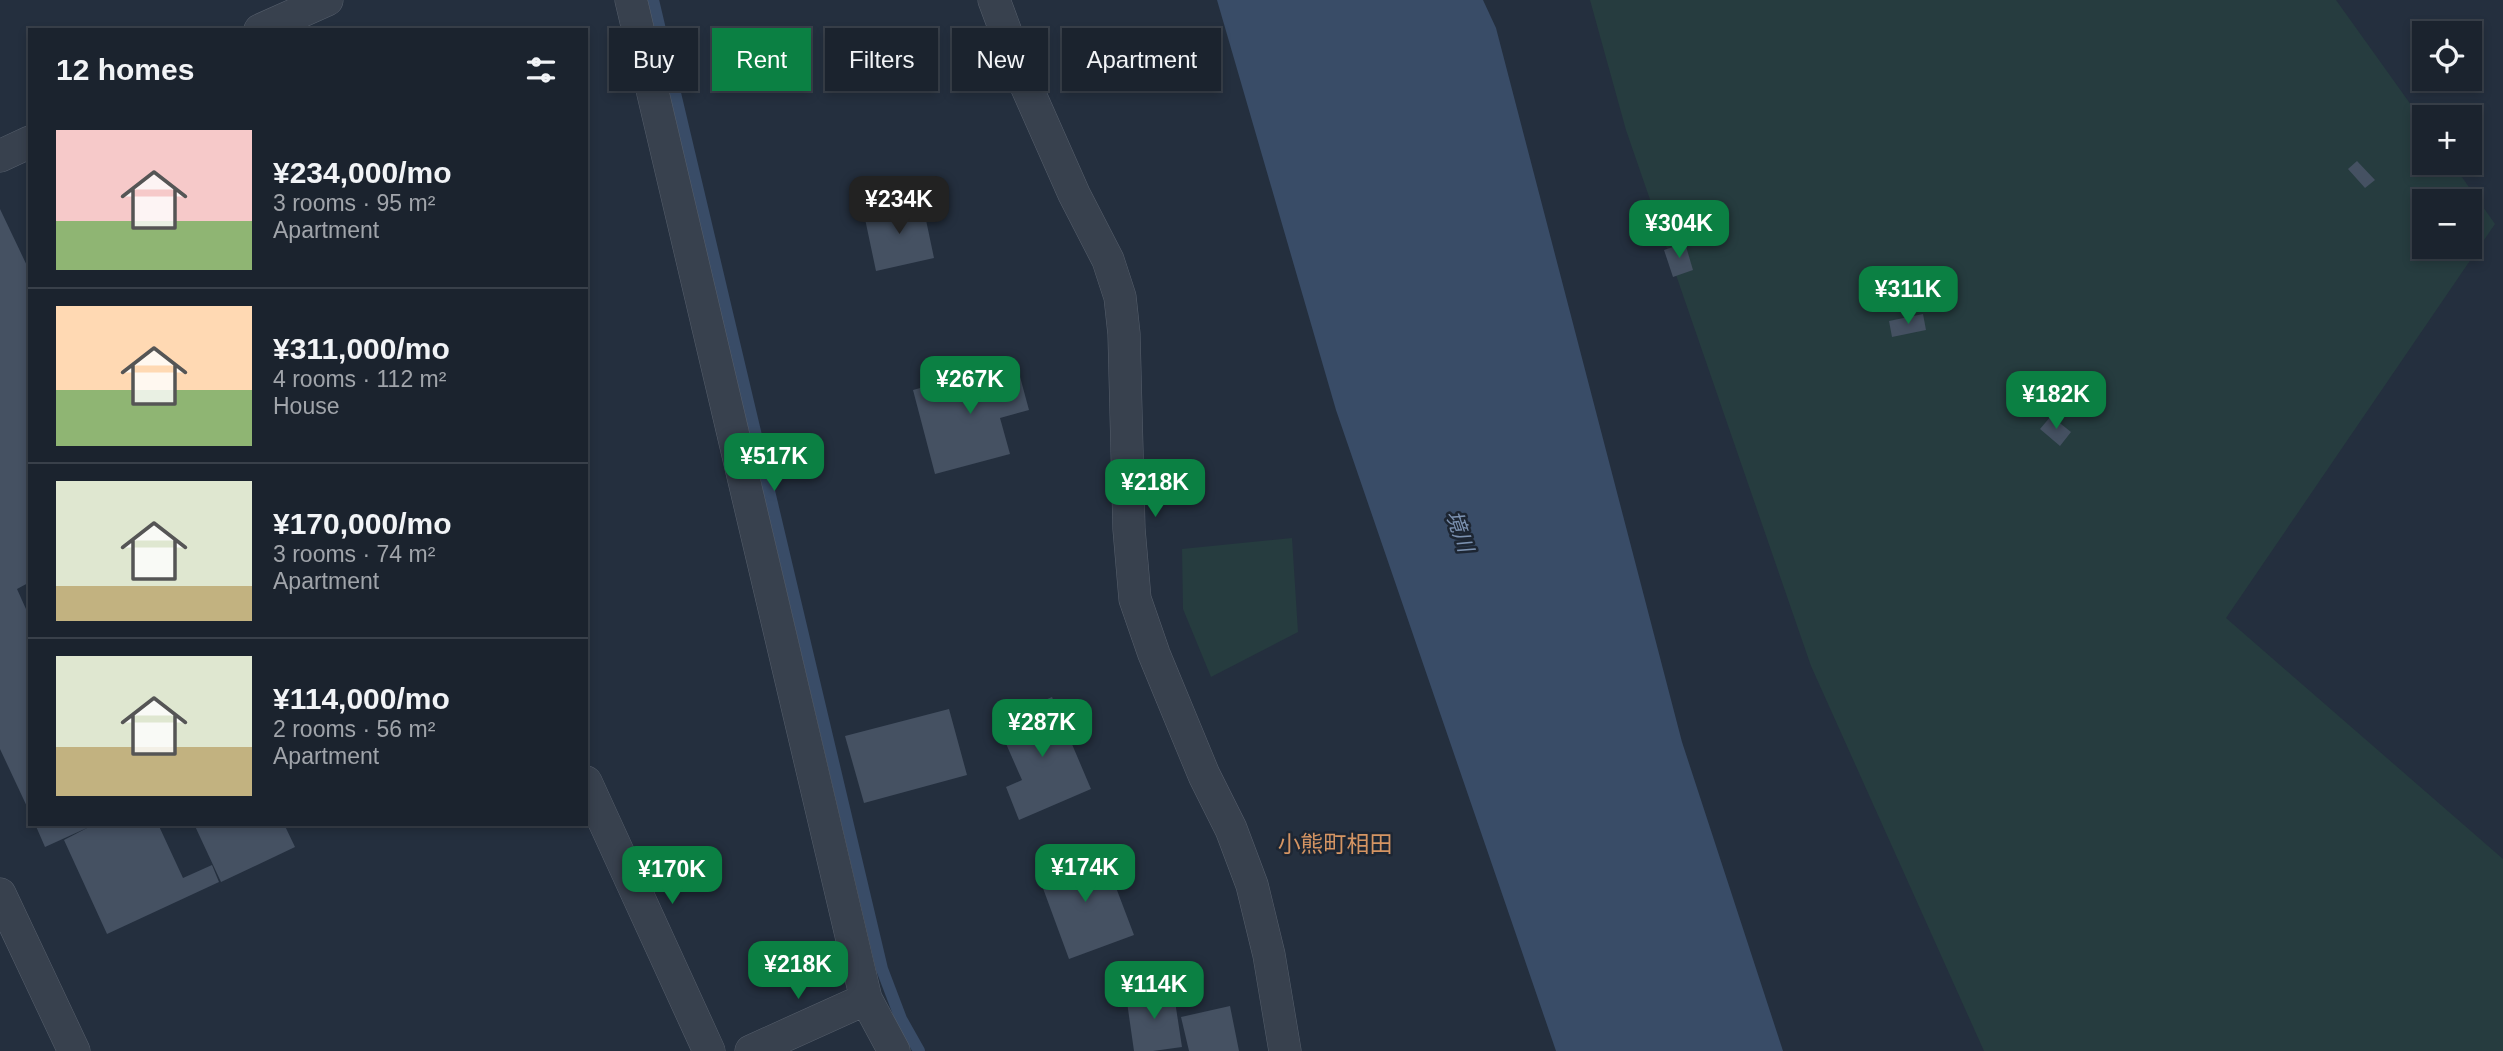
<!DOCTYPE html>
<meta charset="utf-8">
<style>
body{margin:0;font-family:Arial,"Noto Sans JP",sans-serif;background:#282f3a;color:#f1f3f6;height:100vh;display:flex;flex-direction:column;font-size:26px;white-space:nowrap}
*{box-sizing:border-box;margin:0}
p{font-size:23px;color:#a0a4aa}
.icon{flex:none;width:38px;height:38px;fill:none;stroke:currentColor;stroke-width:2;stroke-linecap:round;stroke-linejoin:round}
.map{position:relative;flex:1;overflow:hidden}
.details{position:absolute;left:28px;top:28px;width:560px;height:798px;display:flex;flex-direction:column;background:#1b232e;border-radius:0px;box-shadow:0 4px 10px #0003,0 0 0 2px #39404a}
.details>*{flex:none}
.guide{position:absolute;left:609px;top:28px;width:665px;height:63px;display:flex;gap:14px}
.fabs{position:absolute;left:2412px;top:21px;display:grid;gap:14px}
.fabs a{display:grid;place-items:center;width:70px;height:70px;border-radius:0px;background:#1b232e;box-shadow:0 4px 10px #0003,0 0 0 2px #39404a;font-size:35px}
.price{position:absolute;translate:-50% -60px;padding:0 16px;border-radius:14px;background:#0b8043;color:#fff;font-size:23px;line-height:46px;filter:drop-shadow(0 2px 4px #0008)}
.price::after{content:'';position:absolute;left:50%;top:42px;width:21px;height:16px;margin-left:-10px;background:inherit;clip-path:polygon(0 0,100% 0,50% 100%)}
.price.on{background:#222;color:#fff}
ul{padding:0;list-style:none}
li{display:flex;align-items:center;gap:21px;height:175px;padding:0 28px}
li+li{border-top:2px solid #39404a}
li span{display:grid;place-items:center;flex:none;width:196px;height:140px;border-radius:0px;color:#555}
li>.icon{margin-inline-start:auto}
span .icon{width:84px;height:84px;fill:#fffc;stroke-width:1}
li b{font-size:30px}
h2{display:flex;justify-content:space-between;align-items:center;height:84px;padding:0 28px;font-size:30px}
.tag{padding:0 24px;border-radius:0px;background:#1b232e;box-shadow:0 4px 10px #0003,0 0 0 2px #39404a;font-size:24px;line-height:63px}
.tag.on{background:#0b8043;color:#fff}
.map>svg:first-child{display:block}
</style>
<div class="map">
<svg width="2503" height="1051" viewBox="0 0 2503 1051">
<rect width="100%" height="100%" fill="#242f3e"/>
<path fill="#263c3f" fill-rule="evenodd" d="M1590,0H2336L2424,123V163H2452L2495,224L2226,618L2503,859V1051H1984L1811,666L1626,130ZM2424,201H2469V247H2424Z
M1292,538L1298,632L1211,677L1183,609L1182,549Z"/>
<path fill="#394c67" d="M1217,0H1483L1496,28L1682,742L1783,1051H1556L1336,410Z"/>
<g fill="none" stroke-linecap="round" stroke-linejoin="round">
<path stroke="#394c67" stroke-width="12" d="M653,0L882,969L901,1019L919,1051"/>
</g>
<path fill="#455162" d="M2357,161L2375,180L2365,188L2348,169Z
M922,201L934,258L876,271L864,214Z
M0,209L30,272V582L17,589L30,618V813L0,749Z
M1685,243L1693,270L1673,277L1664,250Z
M1923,314L1926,330L1892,337L1889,321Z
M1016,362L1029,410L1000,418L1010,454L935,474L913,390Z
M2051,416L2071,432L2060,446L2040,429Z
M1052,697L1091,789L1019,820L1006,787L1022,780L996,721Z
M949,709L967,775L864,803L845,736Z
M35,824H158L183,878L212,865L219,882L107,934L64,840L89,827L45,847Z
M194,824H284L295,847L221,882Z
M1101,848L1134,935L1069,959L1037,872Z
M1173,988L1182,1047L1153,1051H1134L1126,995Z
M1230,1006L1239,1051H1189L1181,1017Z"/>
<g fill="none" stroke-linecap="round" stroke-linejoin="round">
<defs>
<path id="minor" d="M631,0L866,999L894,1051
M994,0L1024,81L1074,194L1108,260L1120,297L1124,334L1129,529L1135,599L1154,654L1204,775L1231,829L1252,885L1269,955L1285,1051
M260,30L327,0
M0,156L30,142
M586,782L709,1051
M0,894L74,1051
M751,1051L866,999"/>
</defs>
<use href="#minor" stroke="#565f6c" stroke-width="33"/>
<use href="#minor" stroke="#38414e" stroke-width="32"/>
</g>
<g text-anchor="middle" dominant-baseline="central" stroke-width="5" stroke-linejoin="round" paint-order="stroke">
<g font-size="21" font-style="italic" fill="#7c92b1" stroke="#1d2633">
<text transform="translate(1460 531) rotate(71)">境川</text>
</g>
<g font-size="23" fill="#d59563" stroke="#1d2633">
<text x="1335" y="844">小熊町相田</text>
</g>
</g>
</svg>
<div class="fabs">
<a><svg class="icon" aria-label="locate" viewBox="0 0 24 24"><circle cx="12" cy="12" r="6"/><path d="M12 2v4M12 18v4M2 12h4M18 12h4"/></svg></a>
<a>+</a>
<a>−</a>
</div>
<b class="price on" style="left:899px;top:236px">¥234K</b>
<b class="price" style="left:1679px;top:260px">¥304K</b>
<b class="price" style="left:1908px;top:326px">¥311K</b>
<b class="price" style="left:970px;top:416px">¥267K</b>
<b class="price" style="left:2056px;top:431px">¥182K</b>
<b class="price" style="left:774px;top:493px">¥517K</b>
<b class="price" style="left:1155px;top:519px">¥218K</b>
<b class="price" style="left:1042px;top:759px">¥287K</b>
<b class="price" style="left:1085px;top:904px">¥174K</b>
<b class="price" style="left:672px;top:906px">¥170K</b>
<b class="price" style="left:798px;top:1001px">¥218K</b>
<b class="price" style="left:1154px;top:1021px">¥114K</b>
<div class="guide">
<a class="tag">Buy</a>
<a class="tag on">Rent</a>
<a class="tag">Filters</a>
<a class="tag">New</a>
<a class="tag">Apartment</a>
</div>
<section class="details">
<h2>12 homes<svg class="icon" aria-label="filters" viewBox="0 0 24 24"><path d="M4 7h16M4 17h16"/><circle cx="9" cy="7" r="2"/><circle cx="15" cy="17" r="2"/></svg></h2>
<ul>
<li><span style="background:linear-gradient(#f6c9c9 65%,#8fb573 0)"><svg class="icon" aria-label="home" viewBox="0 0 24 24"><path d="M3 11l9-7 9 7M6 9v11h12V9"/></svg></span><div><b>¥234,000/mo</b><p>3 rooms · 95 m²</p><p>Apartment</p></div></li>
<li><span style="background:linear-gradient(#ffd9b3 60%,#8fb573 0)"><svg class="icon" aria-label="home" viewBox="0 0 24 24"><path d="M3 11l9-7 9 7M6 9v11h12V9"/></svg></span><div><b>¥311,000/mo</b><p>4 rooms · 112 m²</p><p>House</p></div></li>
<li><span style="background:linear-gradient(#dfe7d0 75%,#c2b280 0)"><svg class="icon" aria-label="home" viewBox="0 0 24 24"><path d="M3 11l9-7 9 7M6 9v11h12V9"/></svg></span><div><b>¥170,000/mo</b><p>3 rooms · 74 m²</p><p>Apartment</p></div></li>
<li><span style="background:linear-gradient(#dfe7d0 65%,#c2b280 0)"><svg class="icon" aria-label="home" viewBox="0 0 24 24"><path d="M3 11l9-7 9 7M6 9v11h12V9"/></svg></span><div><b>¥114,000/mo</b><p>2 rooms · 56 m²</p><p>Apartment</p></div></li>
</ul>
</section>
</div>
